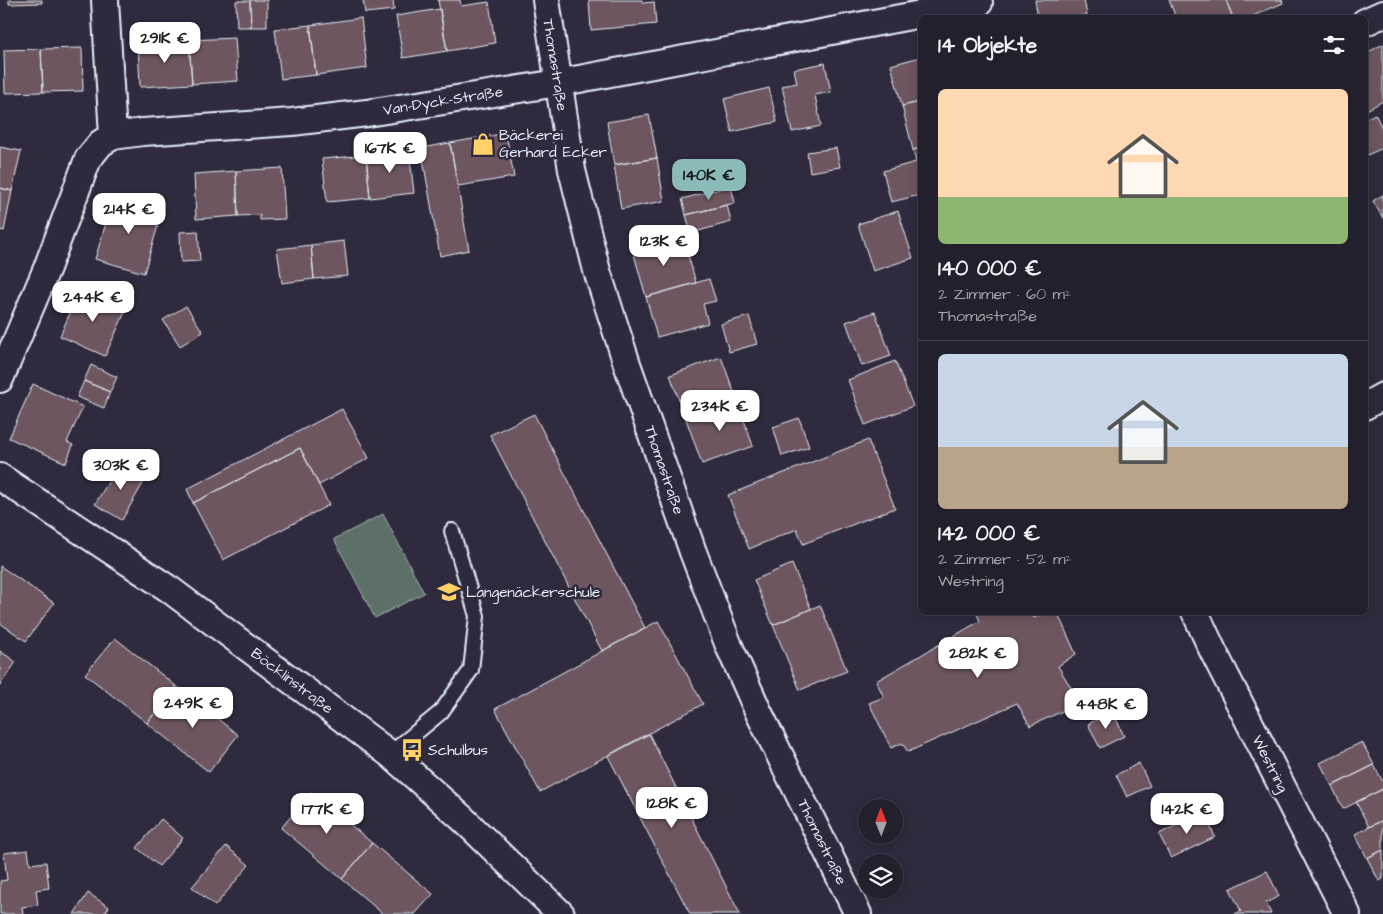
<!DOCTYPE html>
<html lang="de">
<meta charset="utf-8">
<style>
body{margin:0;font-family:"Architects Daughter",sans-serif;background:#2f2d3a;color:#f1f3f6;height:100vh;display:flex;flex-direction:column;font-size:19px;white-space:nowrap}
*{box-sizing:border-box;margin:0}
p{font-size:16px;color:#a3a3aa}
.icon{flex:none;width:28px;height:28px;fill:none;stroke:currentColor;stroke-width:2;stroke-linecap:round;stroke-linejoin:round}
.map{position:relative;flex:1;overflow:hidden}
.sheet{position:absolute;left:918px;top:15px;width:450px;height:600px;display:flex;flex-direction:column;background:#23202e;border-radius:8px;box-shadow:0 2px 12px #0003,0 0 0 1px #403e4a}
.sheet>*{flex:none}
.needle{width:32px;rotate:359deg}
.controls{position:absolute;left:858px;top:799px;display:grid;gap:10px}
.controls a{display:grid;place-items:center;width:45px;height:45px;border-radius:50%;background:#23202e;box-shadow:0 2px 12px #0003,0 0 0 1px #403e4a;font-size:25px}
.price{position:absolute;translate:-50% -42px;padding:0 11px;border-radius:10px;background:#fff;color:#222;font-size:16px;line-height:32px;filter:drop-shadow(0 1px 2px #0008)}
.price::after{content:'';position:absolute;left:50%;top:30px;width:15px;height:11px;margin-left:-8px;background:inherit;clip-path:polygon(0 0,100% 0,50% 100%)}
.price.on{background:#8bbbb9;color:#111}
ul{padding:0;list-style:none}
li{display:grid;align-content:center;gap:10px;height:265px;padding:0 20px}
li+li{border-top:1px solid #403e4a}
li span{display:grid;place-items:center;height:155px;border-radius:8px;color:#555}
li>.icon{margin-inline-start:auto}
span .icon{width:90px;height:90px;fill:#fffc;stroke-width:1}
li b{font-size:21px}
h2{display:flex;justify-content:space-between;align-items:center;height:60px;padding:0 20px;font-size:21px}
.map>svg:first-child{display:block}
</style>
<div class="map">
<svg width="1383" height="914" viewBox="0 0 1383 914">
<rect width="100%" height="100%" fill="#2f2a3d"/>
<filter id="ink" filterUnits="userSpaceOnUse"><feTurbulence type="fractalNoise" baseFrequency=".02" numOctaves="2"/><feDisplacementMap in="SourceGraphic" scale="10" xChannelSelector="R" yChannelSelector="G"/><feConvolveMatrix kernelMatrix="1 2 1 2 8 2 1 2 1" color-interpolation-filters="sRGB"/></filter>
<g filter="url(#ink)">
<path fill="#5d6f67" stroke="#a2b0b0" d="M383,514L424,593L375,618L334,539Z"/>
<path fill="#6d5660" stroke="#e8f1f8" d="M9,0H42V3L9,4Z
M250,0H267V27H251Z
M363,0H393L394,10L365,13Z
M438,0H460L461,6L489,2L495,43L447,51Z
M589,0H642L643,3L654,2L656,24L591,30Z
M1035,0H1084L1087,15L1071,18H1038Z
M1169,0H1226L1233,18H1176Z
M1226,0H1282L1283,3L1248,18H1233Z
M236,1H250L251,27H237Z
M440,9L447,51L403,58L396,16Z
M361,18L367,68L316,75L310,25Z
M310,25L316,75L281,79L275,29Z
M235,38L238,81L192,84L189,40Z
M189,40L192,84L140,87L138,44Z
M1383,44V101L1365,111V54Z
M82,48L83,91L43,92L41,49Z
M41,49L43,92L5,93L4,50Z
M920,57V102L902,106L891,65Z
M825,63L831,92L815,95L821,126L792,132L782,86L797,83L794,69Z
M769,88L777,122L732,132L724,99Z
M920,102V148L913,150L902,106Z
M1375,114L1383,130V148L1367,155L1365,150V119Z
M649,115L657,158L614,165L607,122Z
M506,133L514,177L458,186L450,143Z
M450,143L469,250L440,256L421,148Z
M0,147L21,151L12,191L0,188Z
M836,148L840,167L810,172L807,152Z
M920,148V195L891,202L883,171L916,162L913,150Z
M409,150L414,193L370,198L366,155Z
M366,155L370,198L327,202L322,159Z
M657,158L664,201L621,209L614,165Z
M282,168L285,219L260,220V215L238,216L236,171Z
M236,171L238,216L196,219L194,174Z
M731,186L735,203L686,215L682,199Z
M0,188L12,191L4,231L0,230Z
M1383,195V218L1373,201Z
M114,197L162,212L144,273L95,259Z
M727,205L731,222L691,233L686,215Z
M898,211L913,258L873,271L858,224Z
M198,231L200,261L181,262L180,232Z
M683,237L696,283L646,297L633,251Z
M344,241L348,276L314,279L311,245Z
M311,245L314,279L282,283L277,249Z
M709,279L716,301L703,304L708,323L657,337L646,297Z
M80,290L126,310L105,356L60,336Z
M186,306L203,332L180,346L163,320Z
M875,312L891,356L862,366L846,322Z
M749,316L757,344L729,352L721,324Z
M721,357L737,400L686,419L670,375Z
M895,361L913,406L865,425L848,380Z
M91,365L117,377L110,392L84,381Z
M84,381L110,392L104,408L77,397Z
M33,384L83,407L67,442L73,445L66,463L9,438Z
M737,400L753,446L702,464L686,419Z
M342,409L369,458L319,485L300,448L193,503L187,489Z
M534,414L645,628L602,651L490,435Z
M799,418L809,447L782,456L773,427Z
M868,440L895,508L803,544L797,529L749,549L728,495Z
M300,448L329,505L223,560L193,503Z
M120,463L146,478L122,520L95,504Z
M792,564L811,609L773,625L754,580Z
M0,566L54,603L26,641L0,623Z
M820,605L847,671L800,690L773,625Z
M976,612H1032L1034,618L1049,612H1057L1076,654L1058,666L1080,703L1030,726L1017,703L908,752L902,743L891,748L869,703L884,697L876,681L980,621Z
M658,621L703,704L540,792L495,709Z
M115,638L176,686L147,723L85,674Z
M0,651L16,662L0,685Z
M176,686L238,735L209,772L147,723Z
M1113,712L1124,736L1100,748L1088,724Z
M649,734L740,914H690L608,756Z
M1362,742L1374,765L1332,786L1320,763Z
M1139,763L1150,786L1127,797L1116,775Z
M1374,765L1383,782V789L1343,809L1332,786Z
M1383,789V820L1369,827L1356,802Z
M312,792L372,843L342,879L281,828Z
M1204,812L1215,837L1171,858L1159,834Z
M161,819L183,838L159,866L137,848Z
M1383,820V850L1367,858L1355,834Z
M372,843L433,894L415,914H383L342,879Z
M226,846L249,865L215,906L192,887Z
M28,850L30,864L46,862L49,888L36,890L38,905L22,907L23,914H0V881L7,880L4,853Z
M1383,850V879L1379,881L1367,858Z
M1267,871L1279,896L1266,903L1271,914H1235L1241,911L1230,889Z
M88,893L109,907L104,914H74Z"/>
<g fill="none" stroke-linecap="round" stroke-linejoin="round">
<defs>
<path id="lane" d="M390,754L441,712L471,670L477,616L452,531"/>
<path id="street" d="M105,0L113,136
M546,0L572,170L597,271L627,364L693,552L729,646L759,713L858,914
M1365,22L1383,14
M0,379L47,268L88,159L101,143L113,136L143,132L292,122L367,113L558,83L979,3
M1365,406L1383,396
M0,477L169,589L390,754L463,819L561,914
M1195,612L1213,651L1347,914"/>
</defs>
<use href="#lane" stroke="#e8f1f8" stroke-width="18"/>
<use href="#street" stroke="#e8f1f8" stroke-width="30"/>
<use href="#lane" stroke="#2f2a3d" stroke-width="14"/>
<use href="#street" stroke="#2f2a3d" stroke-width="26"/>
</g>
</g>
<defs>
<symbol id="shop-bare" viewBox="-9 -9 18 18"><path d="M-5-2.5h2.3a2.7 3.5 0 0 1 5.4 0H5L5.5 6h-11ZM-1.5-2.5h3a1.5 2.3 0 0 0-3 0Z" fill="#ffd166" stroke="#2f2a3d" stroke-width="2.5" paint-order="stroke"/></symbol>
<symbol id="school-bare" viewBox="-9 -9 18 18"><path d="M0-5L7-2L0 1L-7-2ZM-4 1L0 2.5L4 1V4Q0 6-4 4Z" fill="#ffd166" stroke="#2f2a3d" stroke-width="2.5" paint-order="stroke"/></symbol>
<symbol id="bus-bare" viewBox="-9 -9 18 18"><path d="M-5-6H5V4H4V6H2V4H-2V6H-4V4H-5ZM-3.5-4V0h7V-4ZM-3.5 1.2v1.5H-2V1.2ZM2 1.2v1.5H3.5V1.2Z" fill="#ffd166" stroke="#2f2a3d" stroke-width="2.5" paint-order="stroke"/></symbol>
</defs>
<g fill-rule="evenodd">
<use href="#shop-bare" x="467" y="128" width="32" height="32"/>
<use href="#school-bare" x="433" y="576" width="32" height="32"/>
<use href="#bus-bare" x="396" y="734" width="32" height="32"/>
</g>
<g text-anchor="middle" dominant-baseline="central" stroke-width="5" stroke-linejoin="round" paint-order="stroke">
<g font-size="15" fill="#e8f1f8" stroke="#2f2a3d">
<text transform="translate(555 65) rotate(81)">Thomastraße</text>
<text transform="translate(443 101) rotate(-9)">Van-Dyck-Straße</text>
<text transform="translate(664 470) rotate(71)">Thomastraße</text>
<text transform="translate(292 681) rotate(37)">Böcklinstraße</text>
<text transform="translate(1270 764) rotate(63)">Westring</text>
<text transform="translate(822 842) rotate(64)">Thomastraße</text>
</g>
<g font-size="15" fill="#e8f1f8" stroke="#2f2a3d" text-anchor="start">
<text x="499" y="135">Bäckerei<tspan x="499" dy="17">Gerhard Ecker</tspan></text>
<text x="466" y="592">Langenäckerschule</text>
<text x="428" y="750">Schulbus</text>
</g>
</g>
</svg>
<div class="controls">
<a><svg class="needle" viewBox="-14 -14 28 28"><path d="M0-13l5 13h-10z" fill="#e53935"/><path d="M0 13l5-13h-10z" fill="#a3a3aa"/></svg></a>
<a><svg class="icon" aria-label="layers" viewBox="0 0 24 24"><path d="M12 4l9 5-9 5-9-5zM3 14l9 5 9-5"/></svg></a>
</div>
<b class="price" style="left:165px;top:64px">291K €</b>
<b class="price" style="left:390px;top:174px">167K €</b>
<b class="price on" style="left:709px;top:201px">140K €</b>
<b class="price" style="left:129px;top:235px">214K €</b>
<b class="price" style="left:664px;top:267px">123K €</b>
<b class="price" style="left:93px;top:323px">244K €</b>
<b class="price" style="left:720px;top:432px">234K €</b>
<b class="price" style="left:121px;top:491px">303K €</b>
<b class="price" style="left:978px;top:679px">282K €</b>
<b class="price" style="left:193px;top:729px">249K €</b>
<b class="price" style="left:1106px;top:730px">448K €</b>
<b class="price" style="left:672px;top:829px">128K €</b>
<b class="price" style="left:327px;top:835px">177K €</b>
<b class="price" style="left:1187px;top:835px">142K €</b>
<section class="sheet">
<h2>14 Objekte<svg class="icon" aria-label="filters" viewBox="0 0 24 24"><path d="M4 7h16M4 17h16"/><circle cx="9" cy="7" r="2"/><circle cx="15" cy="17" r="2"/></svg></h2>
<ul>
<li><span style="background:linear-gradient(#ffd9b3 70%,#8fb573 0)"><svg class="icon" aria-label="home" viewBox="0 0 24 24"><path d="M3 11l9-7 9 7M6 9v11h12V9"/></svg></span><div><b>140 000 €</b><p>2 Zimmer · 60 m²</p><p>Thomastraße</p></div></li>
<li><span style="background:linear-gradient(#c9d6e8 60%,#b9a48a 0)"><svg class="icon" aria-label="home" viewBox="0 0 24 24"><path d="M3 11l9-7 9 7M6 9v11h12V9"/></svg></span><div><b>142 000 €</b><p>2 Zimmer · 52 m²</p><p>Westring</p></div></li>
</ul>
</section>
</div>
